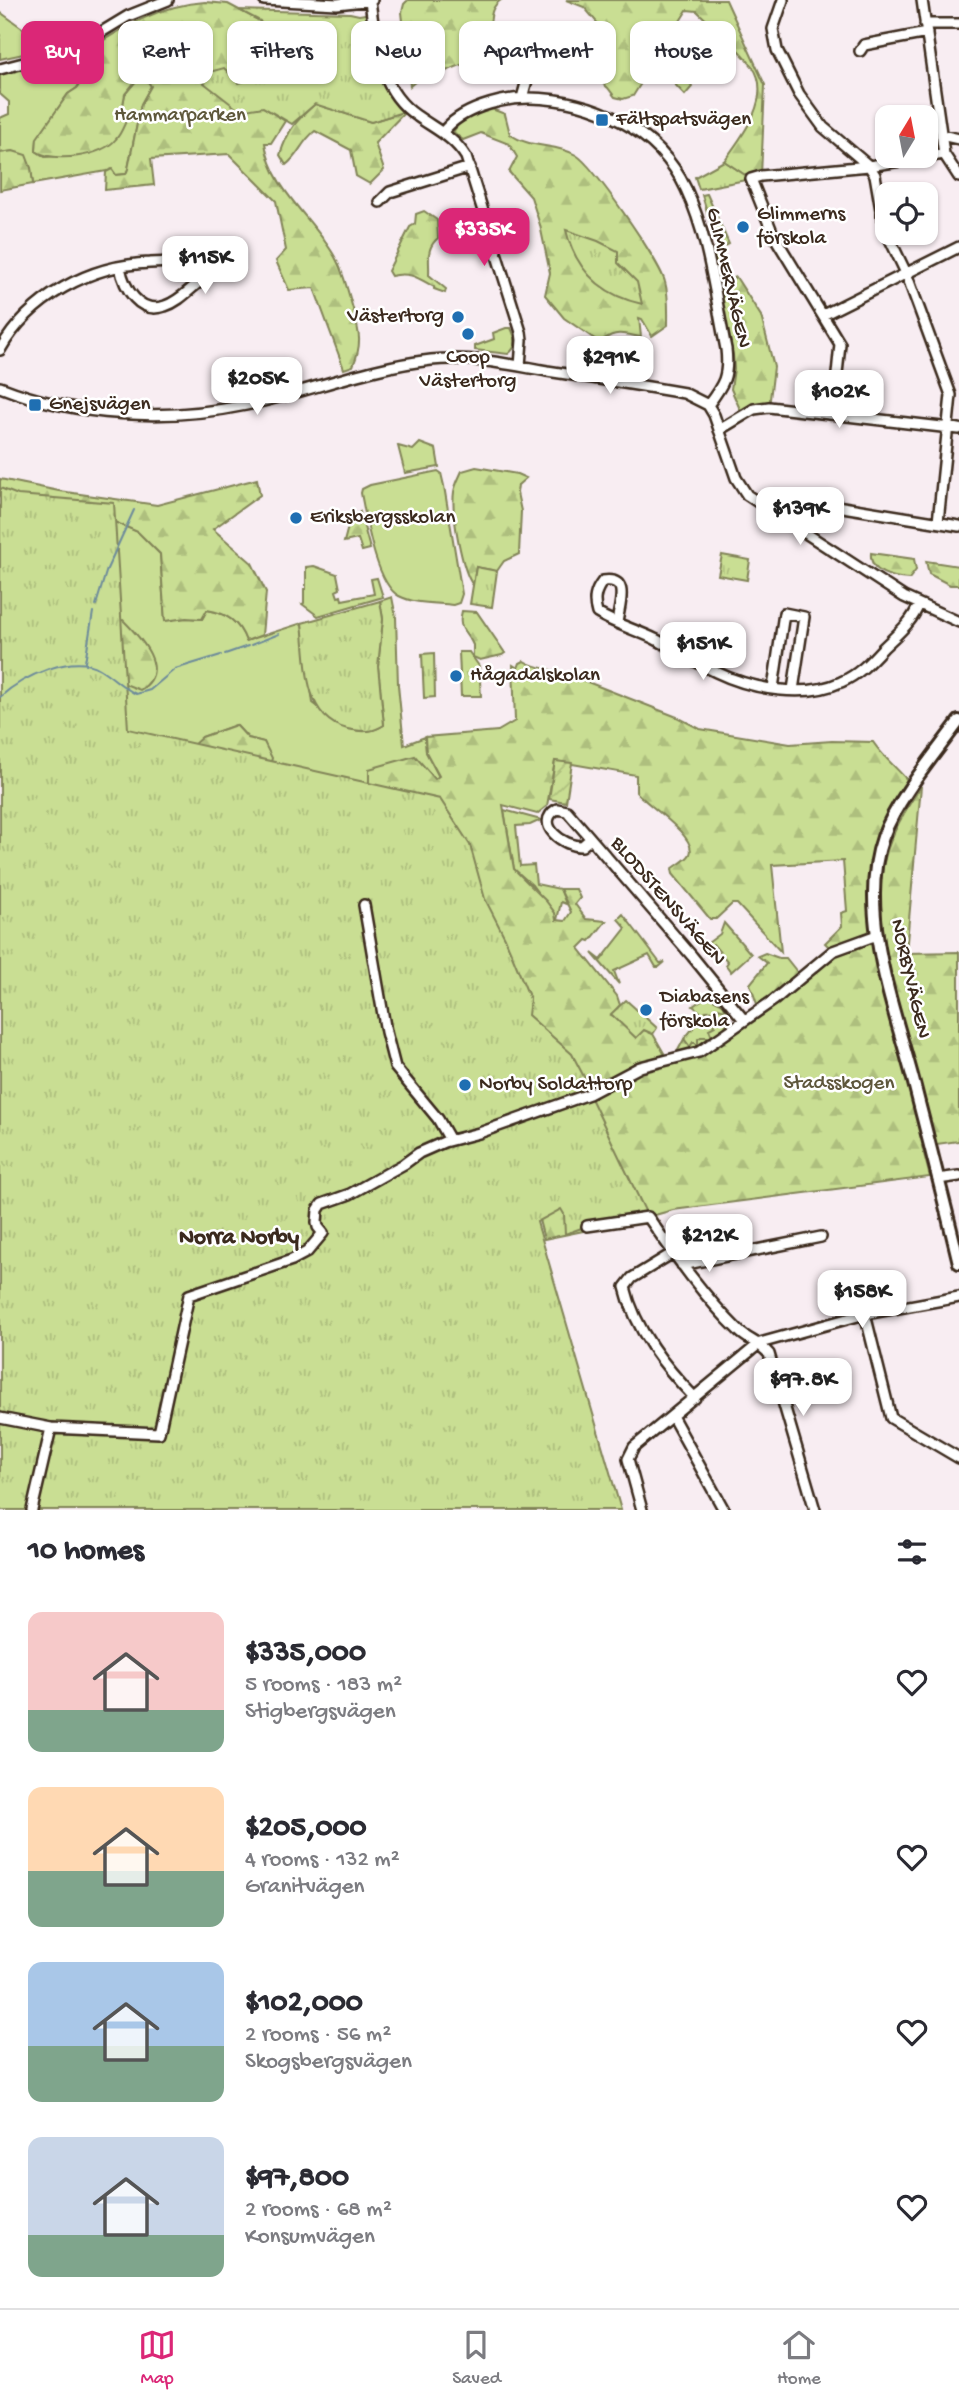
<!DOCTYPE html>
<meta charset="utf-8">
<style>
body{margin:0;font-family:"Gochi Hand",sans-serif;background:#f7f7f7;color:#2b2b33;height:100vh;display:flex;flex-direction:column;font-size:26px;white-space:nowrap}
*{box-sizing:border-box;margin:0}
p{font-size:23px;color:#7c7c81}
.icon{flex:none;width:38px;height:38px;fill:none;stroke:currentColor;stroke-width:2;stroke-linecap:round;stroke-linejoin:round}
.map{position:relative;height:1510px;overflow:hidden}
.panel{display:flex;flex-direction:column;background:#fff;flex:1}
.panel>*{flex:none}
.guide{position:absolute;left:21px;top:21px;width:917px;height:63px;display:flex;gap:14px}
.needle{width:46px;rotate:10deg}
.controls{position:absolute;left:875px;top:105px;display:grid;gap:14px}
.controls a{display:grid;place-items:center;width:63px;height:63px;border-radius:14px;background:#fff;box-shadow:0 2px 5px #0004;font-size:35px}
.price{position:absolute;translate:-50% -60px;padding:0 16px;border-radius:14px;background:#fff;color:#222;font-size:23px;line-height:46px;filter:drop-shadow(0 2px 4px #0008)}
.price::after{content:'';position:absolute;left:50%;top:42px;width:21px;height:16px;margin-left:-10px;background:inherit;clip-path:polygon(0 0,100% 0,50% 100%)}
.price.on{background:#db2777;color:#fff}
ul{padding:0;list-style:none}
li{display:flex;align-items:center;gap:21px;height:175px;padding:0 28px}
li span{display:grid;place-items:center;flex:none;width:196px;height:140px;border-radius:14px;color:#555}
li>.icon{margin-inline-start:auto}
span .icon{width:84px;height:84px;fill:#fffc;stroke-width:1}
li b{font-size:30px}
h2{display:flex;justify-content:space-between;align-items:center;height:84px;padding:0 28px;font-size:30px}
.pill{padding:0 24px;border-radius:14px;background:#fff;box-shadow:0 2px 5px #0004;font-size:24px;line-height:63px}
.pill.on{background:#db2777;color:#fff}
.tab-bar{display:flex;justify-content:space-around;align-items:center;height:98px;border-top:2px solid #e1e1e2;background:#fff;font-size:19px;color:#7c7c81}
.tab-bar a{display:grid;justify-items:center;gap:4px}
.tab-bar .on{color:#db2777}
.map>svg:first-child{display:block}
</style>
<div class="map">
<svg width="959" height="1510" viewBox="0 0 959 1510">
<defs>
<pattern id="forest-firs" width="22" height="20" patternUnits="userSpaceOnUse" patternTransform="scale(1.75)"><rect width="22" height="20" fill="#c9de93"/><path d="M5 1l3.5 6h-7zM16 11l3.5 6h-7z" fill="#aebf7e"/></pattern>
<pattern id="park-tufts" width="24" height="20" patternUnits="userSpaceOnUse" patternTransform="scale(1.75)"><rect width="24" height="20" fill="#c9de93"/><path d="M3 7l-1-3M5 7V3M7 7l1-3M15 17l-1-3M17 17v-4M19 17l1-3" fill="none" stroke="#aebf7e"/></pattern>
<pattern id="garden-furrows" width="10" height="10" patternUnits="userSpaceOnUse" patternTransform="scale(1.75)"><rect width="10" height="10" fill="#c9de93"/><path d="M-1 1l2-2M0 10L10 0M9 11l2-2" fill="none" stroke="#aebf7e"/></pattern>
</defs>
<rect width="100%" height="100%" fill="#f8edf2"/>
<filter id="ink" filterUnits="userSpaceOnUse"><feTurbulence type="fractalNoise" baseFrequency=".0143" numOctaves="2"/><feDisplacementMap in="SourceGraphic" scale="14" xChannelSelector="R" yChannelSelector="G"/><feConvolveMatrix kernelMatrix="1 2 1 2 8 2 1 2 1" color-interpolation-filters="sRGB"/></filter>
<g filter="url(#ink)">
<path fill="#c9de93" stroke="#828458" stroke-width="2" d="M0,12L46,45L47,49L0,59Z
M79,52L87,68L86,73L77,88L68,94L37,139L36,151L45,157L83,155L122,110L125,94L135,82L136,64L151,86L141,104L128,169L126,174L116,175L112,170L33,184L31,168L13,151L0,153V118L9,114V102L0,94V73Z
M506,328H511C516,338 518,347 508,354L475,350V346L494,339L493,333Z
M420,443L436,449L439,467L405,473L398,446L413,450Z
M438,471L441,473L444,486L462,594L459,603L453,605C436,603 414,604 399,596C376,584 366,518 361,493L362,489L370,485Z
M101,516L138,532L160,554L165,620L186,618L202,619L207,610C227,613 239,622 246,641L302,623L313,703C335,719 356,743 384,725L378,666L383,619L380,601L392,597L396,617L398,685L404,745L425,737L426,752L439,777L435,779L414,757L369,789L292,821L264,742L248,738L236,725L202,737L155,798L0,531Z
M314,566L337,574L340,589L336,591L338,597L341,596L342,600L374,594L371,579L377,578L383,597L318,616L302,604L304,603V589H306V567Z
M504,810L541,820L530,825L516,826L520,866L534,865L536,884L560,889L566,904L561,902L557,920L532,885L514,869Z
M623,914L660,963L665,962L659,967H656L649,955L614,971L619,984L592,953L601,960L626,928L618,919Z
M724,923L751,954L731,972L726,965L728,962L713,944L710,946L708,943L720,934Z
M707,996L723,1004L726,1010L706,1011L709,1018L714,1022L712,1038L701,1037L698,1045L693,1043L690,1047L684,1039L704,1015L693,1006Z"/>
<path fill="url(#forest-firs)" stroke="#828458" stroke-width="2" fill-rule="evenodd" d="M408,0H501C488,9 492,20 489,33C486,41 483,49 481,57L426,79L416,81L410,86L402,12L404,4Z
M566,0H726L765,85L761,176L751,179L724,161C742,137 774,96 752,66C740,49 712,26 697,11L687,10L633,96L623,99L615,97L608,88L601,82L611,39L584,7Z
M205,2L228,4L260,21L265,33L259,49L255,77L239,83L263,107L285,121L271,143H265C271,189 314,219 335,257C344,273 348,292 353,309C359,332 363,343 353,366L344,369L314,288L289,290L276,261L286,250L276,201L229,154L151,159L154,185L105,190L106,172L112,169L116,175L126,174L128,169L141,104L151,86L137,65L135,82L125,94L122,110L127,119C124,125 121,134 116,139C102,157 54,163 36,151L37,138L68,94L77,88L86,73L89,49C126,26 160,5 205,2Z
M315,104L371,122L406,111L375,143L384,170L370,184L356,176L351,150L315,131C301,142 299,155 286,165L280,155C288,129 296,121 315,104Z
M489,108L505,114L510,134C529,149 555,143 576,155C593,165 660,262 665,282C669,296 668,311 668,325L652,336L642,319L639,318L641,337C628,335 616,330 605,339L604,355L598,353V343L596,340L564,318L545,295L550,273L540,225L531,197L509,172L517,157L509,144L481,133L463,140L453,132L461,121Z
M13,151L26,155L31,168L33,184L0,190V153Z
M707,194L729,244L716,251L730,280L736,277L761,316L774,367L769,407L743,416L731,389L734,369L733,355L712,255L717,245L702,195Z
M424,211L437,220L438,238C425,249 430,260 429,275L446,289L445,293L434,289V287C418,278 410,271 391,276L388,271L410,227L415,224L416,214Z
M476,467L517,474L526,478L518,485L517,493L521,511L519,554L504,561L497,571L476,567L473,585C462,572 451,511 454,492C455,485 459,478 462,471Z
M0,479L59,491L157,505L257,479L260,495L213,529L252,563L266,592L262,635L246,641C239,622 227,613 207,610L202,619L186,618L165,621L160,554L138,532L101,516L0,531Z
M360,512L370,549L362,551L358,539L344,542L350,519Z
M871,553L914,559L916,570L909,579C893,578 869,573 871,553Z
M926,561L959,566V585H950L929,574Z
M462,611L477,612L505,653L502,655L480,660L473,657C473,655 473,646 473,645C467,631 457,630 462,611Z
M123,620C141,638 172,671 140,690L125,684L115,622Z
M524,661C536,669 553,669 567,674L677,717L700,729L790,744L832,741L873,742C883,757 896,767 908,781C872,836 861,865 871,932L849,944L869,938L884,937C874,870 885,841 921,786L906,953L959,952V1141L922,1146L930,1177L673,1210L655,1215L657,1220L593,1229L544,1239L539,1220L561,1207L514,1136L513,1124L193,745L202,737L236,725L248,738L264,742L272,758L266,780L369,789V769L415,756L435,779L439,776L426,752L425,737L498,731L515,721L513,665L518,668L520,663ZM555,761L636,775V792C646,804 698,837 690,854C687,860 678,864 672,869L673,874L710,919H716L732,904H737L781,952L772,865L843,861L847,911L841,913L842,926L825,943L833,951L699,1052L668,1060L653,1034L611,1015L620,1005L617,996L579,948L587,940L590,941L606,921L586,919L575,904L580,898L576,889H560L571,912L565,921L556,920L555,913L546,901L514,869L503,805L537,814L547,806Z
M765,953L779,958H786L798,973L771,996L757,1004L750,984L767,963L758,956Z
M718,1008L725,1010L726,1009C734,1025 714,1042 699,1049C692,1052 683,1052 676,1054L684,1039L690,1047L693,1042L698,1045V1039L701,1037H712L709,1029L715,1026L714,1022L709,1018L706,1011H715Z"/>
<path fill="url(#park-tufts)" stroke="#828458" stroke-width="2" d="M239,10L350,13L359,15L372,13L384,76L406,111L371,122L315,104L292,124L263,107L240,111L195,76L224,68L239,83L255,77L259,49L265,33L260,21Z
M674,62L686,63C691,71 686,78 692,87L685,95L667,76Z
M724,161L751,179L699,189L695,177Z
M566,230L598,241L618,251V263L637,282L642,304C601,295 576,271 566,230Z
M0,488L18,495L114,503L128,729L440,799L470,845L485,899L505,938L530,999L528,1015L572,1054L592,1092L589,1094L648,1217L587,1226L565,1234L564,1214L561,1209L537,1222L621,1510H0Z
M722,555L750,560L747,580L718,575Z
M476,567L497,571L492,607L470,604Z
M380,601L383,619L378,666L384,725C373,732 366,732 353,730C302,723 307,662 302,623Z
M459,652H469L479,666L481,696H461Z
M434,653L435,697L424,698L422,654Z
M626,1000L657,1028L653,1034L644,1030L636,1038L611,1014Z"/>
<path fill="url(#garden-furrows)" stroke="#828458" stroke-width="2" d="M555,761L572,763L566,802L549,799Z"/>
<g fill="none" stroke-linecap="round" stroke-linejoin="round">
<path stroke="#6d8b9b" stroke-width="2" d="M96,605L107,569L134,510
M251,645L279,634
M225,654L248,646
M85,662L93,612
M0,697C22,677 73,652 100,669C113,677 122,687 136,694L150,690L175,669L221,655"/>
<defs>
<path id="minor" d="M264,0L337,4L372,0
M783,0L773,29L777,50L799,94L823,127L869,166L875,175L884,227L906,273L951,395L938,522
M922,0L944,154L959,177
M370,1C376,43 378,90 417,116C435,129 454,137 466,157L521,332L522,340L520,366
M925,24H959
M860,51L864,45L927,33
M0,69L70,51L128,16L168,0
M522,98L538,41L545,36
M443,132C460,109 501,98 529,98C593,99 658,129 686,189C709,238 715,296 726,349C729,376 724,384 708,405
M941,135L959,139
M380,202L390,192L470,167
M823,315L959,247
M0,350C30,297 90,265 150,263C166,262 184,262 199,269L201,279L198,283C188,291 178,302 165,306C139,315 124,288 120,267
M0,387C77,417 165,422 246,405C308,392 368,367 431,360C470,356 509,364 547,371C593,378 638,385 684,393L708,405L714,415L736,478L747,495L904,597L959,622
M833,414L840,344L773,234L751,179L761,176L869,166L944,154
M719,430L754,409L769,407L959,429
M783,517L793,506L806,501L959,526
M617,623C619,605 631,577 603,581C595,591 593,600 597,613C615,624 636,630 655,639C676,650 696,662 716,672C751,689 805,699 841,682C858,675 870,662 882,649C896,635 912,623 919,604
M773,688L784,613L804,617L793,690
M589,840L582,846C564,847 533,824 557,809L567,811L692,956L744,1020
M364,905L386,1032L395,1067L438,1119L450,1140
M938,1179L959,1176
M587,1226L648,1217C676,1257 705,1298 739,1331C749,1341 758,1341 769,1354L815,1510
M673,1253L632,1278L625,1287C635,1330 665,1367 695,1398
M682,1265L821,1237
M865,1314L891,1418L959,1458
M672,1416L724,1510
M0,1418L51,1428
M32,1510L51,1428L159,1433L189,1295L292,1260L307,1252L323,1233L318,1227L317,1222L318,1210L322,1204L350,1194L404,1164L419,1153L444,1142L479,1133L589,1094L640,1067L699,1052L774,1000L833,951L877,935
M642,1510L628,1459L634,1447L760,1343L865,1314L959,1297"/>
<path id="tertiary" d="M959,721C935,754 897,799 883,837C856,913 896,1012 915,1087C930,1146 945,1204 959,1263"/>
</defs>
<use href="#minor" stroke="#3b2a1e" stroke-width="14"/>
<use href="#tertiary" stroke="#3b2a1e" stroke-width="16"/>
<use href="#minor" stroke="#fff" stroke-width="9"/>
<use href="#tertiary" stroke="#fff" stroke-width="10"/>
</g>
</g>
<g fill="#1f6fb2" stroke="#fff" stroke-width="2.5">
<rect x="595" y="113" width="14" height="14" rx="3.5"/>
<circle cx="743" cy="227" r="7"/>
<circle cx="458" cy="317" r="7"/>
<circle cx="468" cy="334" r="7"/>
<rect x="28" y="398" width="14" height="14" rx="3.5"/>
<circle cx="296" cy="518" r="7"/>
<circle cx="456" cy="676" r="7"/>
<circle cx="646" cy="1010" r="7"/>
<circle cx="465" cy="1085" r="7"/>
</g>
<g text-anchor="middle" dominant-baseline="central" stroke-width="5" stroke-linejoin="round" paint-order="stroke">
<g font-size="21" fill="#5e573b" stroke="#fff">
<text x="180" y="116">Hammarparken</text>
<text x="839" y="1084">Stadsskogen</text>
</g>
<g font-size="21" fill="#3b2a1e" stroke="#fff" text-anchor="start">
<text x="616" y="120">Fältspatsvägen</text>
<text x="757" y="215">Glimmerns<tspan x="757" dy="24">förskola</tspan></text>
<text x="444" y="317" text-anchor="end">Västertorg</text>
<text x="468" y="358" text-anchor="middle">Coop<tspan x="468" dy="24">Västertorg</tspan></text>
<text x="49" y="405">Gnejsvägen</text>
<text x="310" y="518">Eriksbergsskolan</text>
<text x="470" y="676">Hågadalskolan</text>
<text x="660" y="998">Diabasens<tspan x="660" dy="24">förskola</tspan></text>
<text x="479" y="1085">Norby Soldattorp</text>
</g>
<g font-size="21" fill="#3b2a1e" stroke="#fff">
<text transform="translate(727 278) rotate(77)">GLIMMERVÄGEN</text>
<text transform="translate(667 902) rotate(49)">BLODSTENSVÄGEN</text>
<text transform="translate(909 979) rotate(77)">NORBYVÄGEN</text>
</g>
<g font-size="23" font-weight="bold" fill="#3b2a1e" stroke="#fff">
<text x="239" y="1238">Norra Norby</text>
</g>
</g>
</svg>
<div class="controls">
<a><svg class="needle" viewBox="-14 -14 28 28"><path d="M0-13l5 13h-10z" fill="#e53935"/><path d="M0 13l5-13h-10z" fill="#7c7c81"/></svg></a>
<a><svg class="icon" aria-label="locate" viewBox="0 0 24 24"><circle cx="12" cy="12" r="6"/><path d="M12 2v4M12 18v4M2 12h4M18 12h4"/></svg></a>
</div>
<b class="price on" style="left:484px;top:268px">$335K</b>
<b class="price" style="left:205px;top:296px">$115K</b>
<b class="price" style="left:610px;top:396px">$291K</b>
<b class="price" style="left:257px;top:417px">$205K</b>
<b class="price" style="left:839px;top:430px">$102K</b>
<b class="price" style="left:800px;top:547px">$139K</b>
<b class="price" style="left:703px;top:682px">$151K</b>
<b class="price" style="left:709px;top:1274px">$212K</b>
<b class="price" style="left:862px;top:1330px">$158K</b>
<b class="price" style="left:803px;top:1418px">$97.8K</b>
<div class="guide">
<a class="pill on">Buy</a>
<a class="pill">Rent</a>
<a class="pill">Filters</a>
<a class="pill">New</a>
<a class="pill">Apartment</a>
<a class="pill">House</a>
</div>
</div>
<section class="panel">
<h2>10 homes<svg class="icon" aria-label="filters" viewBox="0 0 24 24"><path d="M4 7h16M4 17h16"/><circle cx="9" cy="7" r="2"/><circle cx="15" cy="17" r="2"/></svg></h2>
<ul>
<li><span style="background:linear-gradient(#f6c9c9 70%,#7fa58c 0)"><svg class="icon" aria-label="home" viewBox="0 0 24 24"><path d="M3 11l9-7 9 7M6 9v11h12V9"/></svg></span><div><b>$335,000</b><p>5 rooms · 183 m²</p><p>Stigbergsvägen</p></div><svg class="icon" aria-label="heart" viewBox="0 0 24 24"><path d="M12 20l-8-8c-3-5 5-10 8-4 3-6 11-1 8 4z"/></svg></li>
<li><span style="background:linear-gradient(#ffd9b3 60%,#7fa58c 0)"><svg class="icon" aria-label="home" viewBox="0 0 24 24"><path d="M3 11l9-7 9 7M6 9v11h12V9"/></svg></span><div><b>$205,000</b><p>4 rooms · 132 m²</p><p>Granitvägen</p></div><svg class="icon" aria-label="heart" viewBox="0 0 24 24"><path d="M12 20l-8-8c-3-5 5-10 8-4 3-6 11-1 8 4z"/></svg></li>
<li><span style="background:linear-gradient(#a9c7e8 60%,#7fa58c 0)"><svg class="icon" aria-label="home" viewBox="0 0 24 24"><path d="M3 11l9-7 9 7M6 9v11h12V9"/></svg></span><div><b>$102,000</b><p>2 rooms · 56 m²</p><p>Skogsbergsvägen</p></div><svg class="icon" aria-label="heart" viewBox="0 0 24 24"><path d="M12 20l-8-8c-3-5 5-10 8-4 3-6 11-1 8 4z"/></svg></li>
<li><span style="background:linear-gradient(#c9d6e8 70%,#7fa58c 0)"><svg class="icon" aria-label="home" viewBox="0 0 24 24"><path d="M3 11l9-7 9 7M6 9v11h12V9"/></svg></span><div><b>$97,800</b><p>2 rooms · 68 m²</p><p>Konsumvägen</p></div><svg class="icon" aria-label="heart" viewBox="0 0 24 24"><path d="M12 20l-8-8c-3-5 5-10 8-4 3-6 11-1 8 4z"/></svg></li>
</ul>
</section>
<nav class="tab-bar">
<a class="on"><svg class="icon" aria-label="map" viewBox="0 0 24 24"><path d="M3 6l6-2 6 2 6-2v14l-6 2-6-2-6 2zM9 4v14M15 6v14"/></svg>Map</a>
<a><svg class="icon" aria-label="saved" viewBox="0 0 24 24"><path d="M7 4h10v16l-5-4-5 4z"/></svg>Saved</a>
<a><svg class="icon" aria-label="home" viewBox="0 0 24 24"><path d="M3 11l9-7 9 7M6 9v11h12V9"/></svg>Home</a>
</nav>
